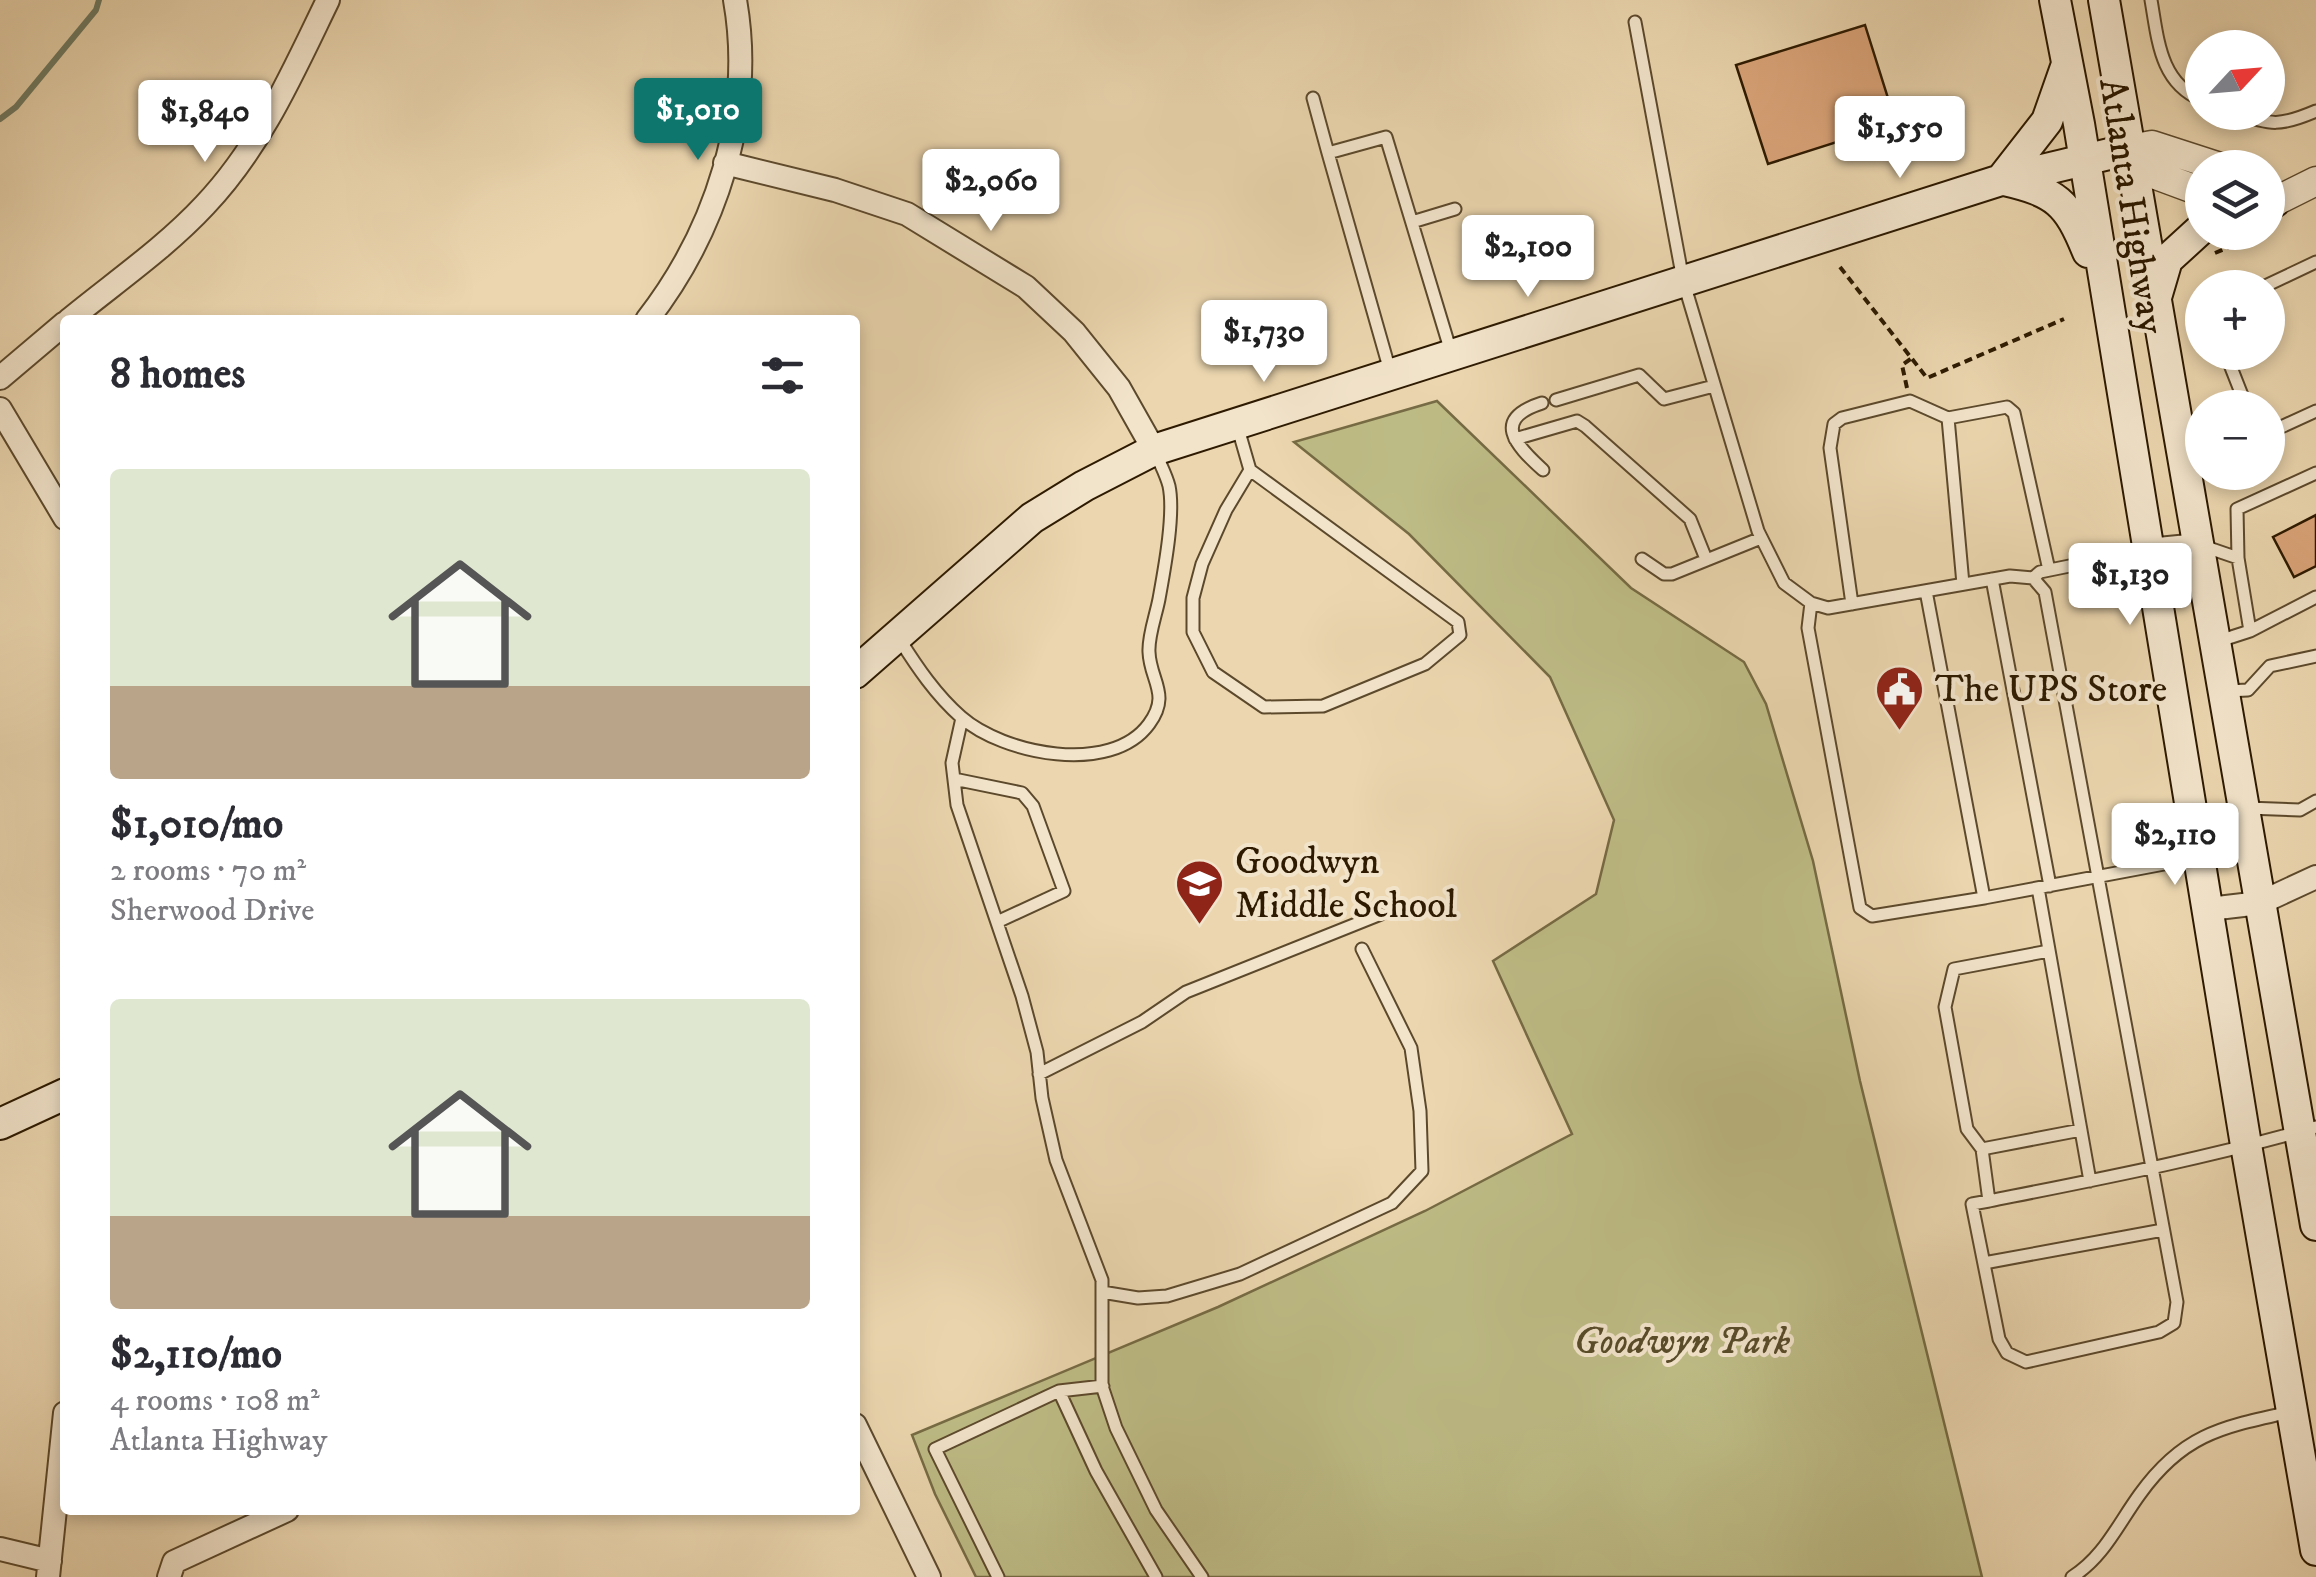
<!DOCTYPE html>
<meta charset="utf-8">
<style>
body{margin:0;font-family:"IM FELL DW Pica",serif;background:#f2f2f3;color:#2b2b33;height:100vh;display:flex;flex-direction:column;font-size:38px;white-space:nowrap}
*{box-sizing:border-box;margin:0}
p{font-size:32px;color:#7c7c81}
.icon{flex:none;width:55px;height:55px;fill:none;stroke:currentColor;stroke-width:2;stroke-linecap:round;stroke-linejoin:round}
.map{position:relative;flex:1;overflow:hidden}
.details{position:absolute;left:60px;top:315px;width:800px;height:1200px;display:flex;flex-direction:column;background:#fff;border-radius:10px;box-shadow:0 5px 15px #0003}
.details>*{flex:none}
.needle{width:65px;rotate:64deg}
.controls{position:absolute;left:2185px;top:30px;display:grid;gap:20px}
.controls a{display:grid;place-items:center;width:100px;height:100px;border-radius:50%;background:#fff;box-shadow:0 5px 15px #0003;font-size:50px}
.price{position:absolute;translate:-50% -85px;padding:0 22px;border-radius:10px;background:#fff;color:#222;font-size:32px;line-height:65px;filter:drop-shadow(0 2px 5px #0008)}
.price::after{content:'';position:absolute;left:50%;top:60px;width:30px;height:22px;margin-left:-15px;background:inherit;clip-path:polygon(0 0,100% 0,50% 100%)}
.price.current{background:#0f766e;color:#fff}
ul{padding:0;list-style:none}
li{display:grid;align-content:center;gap:20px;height:530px;padding:0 50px}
li span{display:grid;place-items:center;height:310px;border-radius:10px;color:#555}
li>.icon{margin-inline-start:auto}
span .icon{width:180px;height:180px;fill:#fffc;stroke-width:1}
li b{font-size:42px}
h2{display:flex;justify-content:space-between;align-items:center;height:120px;padding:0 50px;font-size:42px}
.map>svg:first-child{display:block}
</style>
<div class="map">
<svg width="2316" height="1577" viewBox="0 0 2316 1577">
<rect width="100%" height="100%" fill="#ebd6af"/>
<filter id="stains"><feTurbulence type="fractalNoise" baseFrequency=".002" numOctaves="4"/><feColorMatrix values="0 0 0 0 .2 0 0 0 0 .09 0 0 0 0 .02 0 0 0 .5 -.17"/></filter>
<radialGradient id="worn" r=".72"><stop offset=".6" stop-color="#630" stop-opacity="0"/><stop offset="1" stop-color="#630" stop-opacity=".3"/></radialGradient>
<path fill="#bebc86" stroke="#766b44" stroke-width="2.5" d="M1437,401L1631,588L1744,662L1766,704L1813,861L1860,1081L1982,1577H976L935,1494L912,1435L1218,1307L1425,1211L1572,1134L1493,961L1596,894L1614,820L1550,677L1409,534L1294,442Z"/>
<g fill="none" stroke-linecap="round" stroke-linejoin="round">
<path stroke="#6e7a63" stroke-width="6" d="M0,119L16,107L96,10L99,0"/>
</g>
<path fill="#dba57a" stroke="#2d1a01" stroke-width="2.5" d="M1865,25L1892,111L1884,127L1768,164L1736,65Z
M2316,515V566L2294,577L2273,537Z"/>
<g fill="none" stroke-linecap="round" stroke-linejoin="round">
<defs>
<path id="service" d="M2151,0C2158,40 2160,83 2202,100
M1635,22L1683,280L1758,531L1784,583L1811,603L1828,608L2010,576L2033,578L2045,592L2177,1302L2174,1323L2159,1332L2026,1362L2007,1353L1999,1339L1972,1204L1989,1201C2099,1179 2208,1158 2316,1127
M1313,98L1328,153
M2235,112C2271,126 2281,126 2316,111
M1412,222L1455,209
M2261,288L2316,262
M2225,352L2247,408
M1390,371L1328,153L1386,137L1451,352
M1556,400L1639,375L1664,399L1714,386
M1542,403C1492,419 1514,444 1543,470
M1948,418L1963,584
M1237,425L1250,470L1458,622L1460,635L1425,664L1323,706L1264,707L1213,672L1193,632V598L1202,564L1226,510L1250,470
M2268,433L2316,411
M1515,439L1577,421L1585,426L1690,519L1706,559
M2316,473L2237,509L2238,558L2250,631L2316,597
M2203,546L2238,558
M1642,559L1664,574H1672L1761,538
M2033,578L2040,572L2148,550
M1992,579L2050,886
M1811,603L1808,628L1860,908L1872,916L1984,898L1926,591
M1852,604L1830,448L1834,424L1842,418L1910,401L1948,418L2007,407L2014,413L2049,570
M900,640C917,667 936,695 961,717C1003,754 1111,776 1149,724C1171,694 1150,681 1149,652C1148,636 1156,615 1159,599C1164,571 1175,514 1169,486C1166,474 1159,462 1155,451
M2216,642L2250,631
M2227,691L2248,690L2270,666L2316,656
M962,718L952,763L957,805L1022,996L1037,1052L1042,1098L1056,1160L1102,1280V1386L1116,1428L1156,1510L1202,1577
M954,779L1022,793L1033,806L1064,891L997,922
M2247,808L2300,810L2316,801
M2038,888L2090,1181
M1984,898L2196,858
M1039,1074L1142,1022L1186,992L1381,914
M1982,1149L2081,1130
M1989,1201L1982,1149L1967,1129L1945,1007L1954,969L2049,951
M1984,1263L2163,1230
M1102,1292L1138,1298L1167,1296L1240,1274L1392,1203L1422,1171L1420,1111L1411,1048L1362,949
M1059,1391L1096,1471L1156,1577
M998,1577L935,1449L1059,1391L1103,1386
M2072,1577C2104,1557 2118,1524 2140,1494C2183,1434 2222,1427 2290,1412"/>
<path id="minor" d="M725,163L835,190L907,214L1026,287L1074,332L1119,388L1154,450
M69,320C114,283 165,248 205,205C261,146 293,72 328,0
M647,320C716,231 755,113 735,0
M0,378L65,323
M0,409L65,518
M2148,550L2199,545
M2209,909L2260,903L2316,877
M855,1425L929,1577
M0,1549L50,1561
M48,1577L65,1413
M169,1577L174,1562L287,1510"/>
<path id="tertiary" d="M2202,192L2148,172L2130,149L2152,145L2223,168
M2268,202H2274L2316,181"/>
<path id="secondary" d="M2055,0L2079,124L2245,1139L2316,1550
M2104,0L2316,1225
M2001,180L2047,121L2066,67
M2004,180C2056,192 2068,202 2088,252
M2268,204L2274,202
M2157,294L2167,260L2202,228
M855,673L1032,518L1084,486L1154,450L2001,180L2130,149
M0,1124L65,1094"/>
</defs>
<use href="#service" stroke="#5c492c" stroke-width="15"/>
<use href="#minor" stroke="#5c492c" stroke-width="26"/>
<use href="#tertiary" stroke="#5c492c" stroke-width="31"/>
<use href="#secondary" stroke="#2d1a01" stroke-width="34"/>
<path stroke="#2d1a01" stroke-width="4" stroke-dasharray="8 5" stroke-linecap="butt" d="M2215,253L2263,233
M1840,267L1927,378L2064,319
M1907,388L1902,365L1912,358"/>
<use href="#service" stroke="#f2e4cb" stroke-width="11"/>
<use href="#minor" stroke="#f2e4cb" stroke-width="22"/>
<use href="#tertiary" stroke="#f2e4cb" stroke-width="28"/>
<use href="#secondary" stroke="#f2e4cb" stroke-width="30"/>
</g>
<defs>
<symbol id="civic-pin" viewBox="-11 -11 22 30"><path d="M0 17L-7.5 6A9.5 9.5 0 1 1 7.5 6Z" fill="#8f2418" stroke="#f2e4cb"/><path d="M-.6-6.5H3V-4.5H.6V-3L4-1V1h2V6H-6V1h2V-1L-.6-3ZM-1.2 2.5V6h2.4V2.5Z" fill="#fff"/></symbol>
<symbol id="school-pin" viewBox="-11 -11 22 30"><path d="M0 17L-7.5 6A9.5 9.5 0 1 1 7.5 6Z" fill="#8f2418" stroke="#f2e4cb"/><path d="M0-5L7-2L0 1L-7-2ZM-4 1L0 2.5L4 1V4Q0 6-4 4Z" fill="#fff"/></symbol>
</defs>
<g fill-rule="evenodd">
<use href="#civic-pin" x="1872" y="662" width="55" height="75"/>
<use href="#school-pin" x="1172" y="856" width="55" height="75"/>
</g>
<g text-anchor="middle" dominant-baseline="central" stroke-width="8" stroke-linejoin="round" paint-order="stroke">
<g font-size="38" fill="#2d1a01" stroke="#f2e4cb">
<text transform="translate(2131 206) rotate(81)">Atlanta Highway</text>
</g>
<g font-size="38" fill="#2d1a01" stroke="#f2e4cb" text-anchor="start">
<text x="1935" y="690">The UPS Store</text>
<text x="1235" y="862">Goodwyn<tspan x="1235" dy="44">Middle School</tspan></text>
</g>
<g font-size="38" font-style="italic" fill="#584b29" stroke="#f2e4cb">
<text x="1682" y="1342">Goodwyn Park</text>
</g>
</g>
<rect width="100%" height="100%" filter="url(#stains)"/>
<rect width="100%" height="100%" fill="url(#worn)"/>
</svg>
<div class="controls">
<a><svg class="needle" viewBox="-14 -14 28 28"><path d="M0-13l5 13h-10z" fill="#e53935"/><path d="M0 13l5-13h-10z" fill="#7c7c81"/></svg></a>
<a><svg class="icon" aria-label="layers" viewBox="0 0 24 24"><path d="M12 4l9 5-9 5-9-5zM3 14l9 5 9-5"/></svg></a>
<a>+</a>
<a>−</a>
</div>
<b class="price current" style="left:698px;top:163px">$1,010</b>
<b class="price" style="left:205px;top:165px">$1,840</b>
<b class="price" style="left:1900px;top:181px">$1,550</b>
<b class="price" style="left:991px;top:234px">$2,060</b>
<b class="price" style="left:1528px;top:300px">$2,100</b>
<b class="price" style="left:1264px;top:385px">$1,730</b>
<b class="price" style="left:2130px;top:628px">$1,130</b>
<b class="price" style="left:2175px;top:888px">$2,110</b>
<section class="details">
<h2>8 homes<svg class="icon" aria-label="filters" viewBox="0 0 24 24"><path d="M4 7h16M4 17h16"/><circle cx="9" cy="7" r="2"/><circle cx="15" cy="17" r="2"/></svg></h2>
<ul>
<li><span style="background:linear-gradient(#dfe7d0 70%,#b9a48a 0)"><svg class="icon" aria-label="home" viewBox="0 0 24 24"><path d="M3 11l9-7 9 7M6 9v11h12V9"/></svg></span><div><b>$1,010/mo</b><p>2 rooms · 70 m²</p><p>Sherwood Drive</p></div></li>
<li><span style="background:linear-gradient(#dfe7d0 70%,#b9a48a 0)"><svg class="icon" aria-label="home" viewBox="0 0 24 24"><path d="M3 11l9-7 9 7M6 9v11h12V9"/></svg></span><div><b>$2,110/mo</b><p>4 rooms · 108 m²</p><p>Atlanta Highway</p></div></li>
</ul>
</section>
</div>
